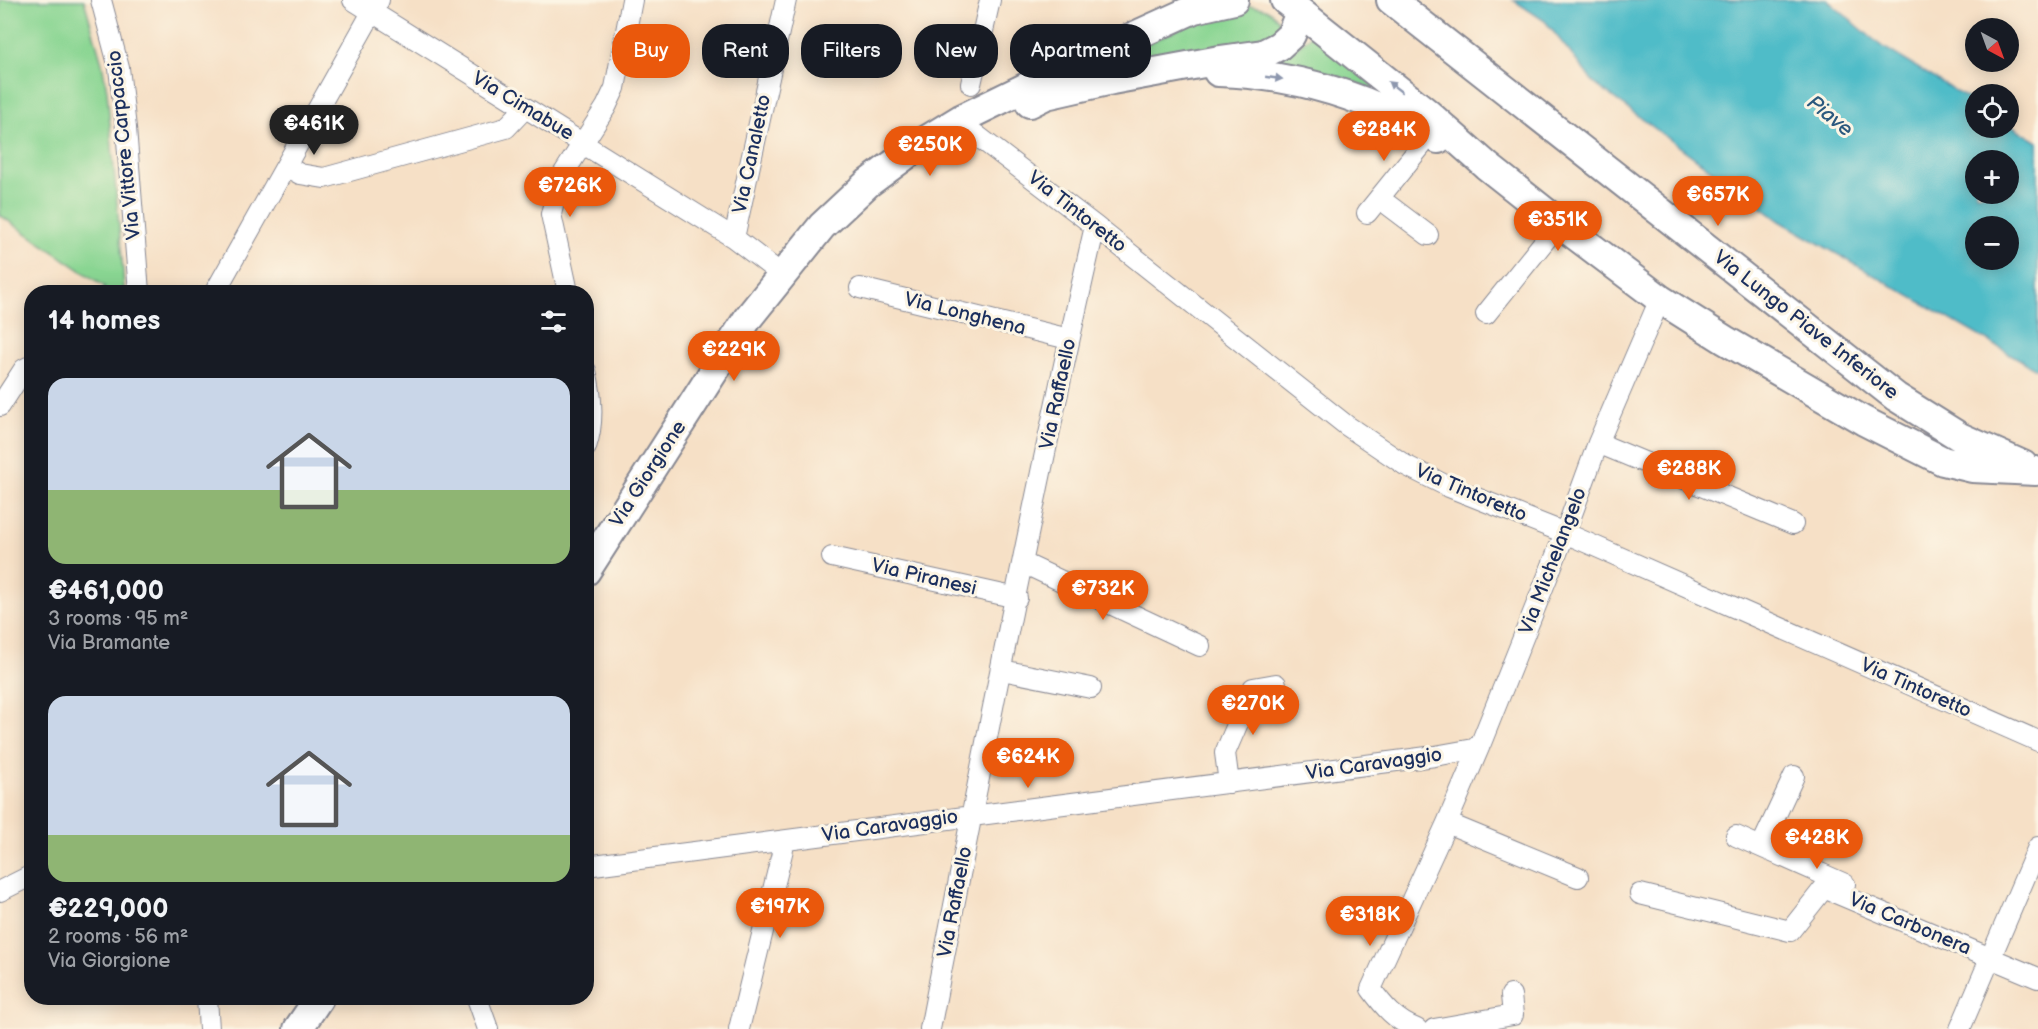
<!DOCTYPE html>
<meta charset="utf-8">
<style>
body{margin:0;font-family:"Balsamiq Sans",sans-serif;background:#20242c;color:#f1f3f6;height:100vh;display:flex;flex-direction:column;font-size:22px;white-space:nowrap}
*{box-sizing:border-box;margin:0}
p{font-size:20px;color:#9ea1a6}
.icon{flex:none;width:33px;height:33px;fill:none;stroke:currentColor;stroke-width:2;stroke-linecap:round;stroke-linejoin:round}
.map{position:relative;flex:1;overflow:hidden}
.drawer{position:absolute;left:24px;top:285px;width:570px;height:720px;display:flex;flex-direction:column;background:#171b24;border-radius:24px;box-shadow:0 3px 15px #0003}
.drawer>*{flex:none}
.top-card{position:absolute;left:612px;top:24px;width:570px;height:54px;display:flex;gap:12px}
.needle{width:39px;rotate:139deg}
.buttons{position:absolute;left:1965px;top:18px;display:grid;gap:12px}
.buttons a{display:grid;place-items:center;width:54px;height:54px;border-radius:50%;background:#171b24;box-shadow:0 3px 15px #0003;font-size:30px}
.price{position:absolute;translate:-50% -51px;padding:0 14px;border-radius:21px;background:#ea580c;color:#fff;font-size:20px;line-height:39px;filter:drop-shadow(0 2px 3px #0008)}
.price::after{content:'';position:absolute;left:50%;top:36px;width:18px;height:14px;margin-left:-9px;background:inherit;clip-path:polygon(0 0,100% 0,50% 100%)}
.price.active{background:#222;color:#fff}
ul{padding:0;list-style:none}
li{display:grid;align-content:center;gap:12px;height:318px;padding:0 24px}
li span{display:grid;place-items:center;height:186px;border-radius:18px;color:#555}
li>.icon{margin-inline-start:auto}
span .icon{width:108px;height:108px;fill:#fffc;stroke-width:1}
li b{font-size:26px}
h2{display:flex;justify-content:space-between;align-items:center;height:72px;padding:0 24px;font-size:26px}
.tag{padding:0 21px;border-radius:24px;background:#171b24;box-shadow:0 3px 15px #0003;font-size:21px;line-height:54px}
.tag.active{background:#ea580c;color:#fff}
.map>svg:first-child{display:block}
</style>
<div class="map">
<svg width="2038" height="1029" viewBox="0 0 2038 1029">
<rect width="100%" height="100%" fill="#fcf5e5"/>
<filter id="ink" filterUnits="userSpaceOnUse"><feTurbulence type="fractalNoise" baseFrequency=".0167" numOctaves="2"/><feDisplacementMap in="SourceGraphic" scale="12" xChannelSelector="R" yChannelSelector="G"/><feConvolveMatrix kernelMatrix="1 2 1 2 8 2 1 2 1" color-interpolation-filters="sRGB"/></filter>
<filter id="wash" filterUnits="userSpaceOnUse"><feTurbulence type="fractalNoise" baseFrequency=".008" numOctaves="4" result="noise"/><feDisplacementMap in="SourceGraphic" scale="24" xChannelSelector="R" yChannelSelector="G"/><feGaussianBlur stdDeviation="1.35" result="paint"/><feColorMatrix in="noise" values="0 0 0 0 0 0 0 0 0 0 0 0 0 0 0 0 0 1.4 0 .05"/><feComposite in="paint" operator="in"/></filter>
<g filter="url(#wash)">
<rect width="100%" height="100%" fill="#f6e0c6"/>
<path fill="#89d592" stroke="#528278" stroke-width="1.5" d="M0,0H84L102,63L107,91L123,271L124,289L121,292H102L105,287L0,215Z
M1232,5C1256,6 1274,4 1283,30L1272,42L1065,80Z
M1314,33L1385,96C1347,78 1310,63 1267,63L1293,50Z"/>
<path fill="#4fbcc8" stroke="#357693" stroke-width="1.5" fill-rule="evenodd" d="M1513,0H1827L1880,45L1975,103L1976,128H2008L2009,124L2038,142V370L1780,221L1595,84L1545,21ZM1976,160H2008V194H1976ZM1976,226H2008V260H1976Z"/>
</g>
<g filter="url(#ink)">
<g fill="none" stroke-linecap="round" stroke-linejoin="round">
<defs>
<path id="street" d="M101,0L119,68L126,128L139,292
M353,0L734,238L781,274
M971,84L990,0
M971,131L1095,226L1346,425L1405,465L1449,487L1565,533L2038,741
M287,167L300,174L324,178L506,128L525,108
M1379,198L1428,235
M1367,213L1430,135
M734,238L786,0
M860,288L1069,339
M215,292L379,0
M568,292L551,214L560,179L606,107L615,88L632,0
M1486,314L1559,223
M586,371C592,395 594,423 586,447
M0,406L24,369L32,365
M1598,443L1793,524
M832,557L1017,598
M1023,563L1200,646
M1002,670L1091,688
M1229,783L1225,753L1253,688L1276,684
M1736,836L1845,884
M1761,847L1794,776
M586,866L1435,756L1474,749L1481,743
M1578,877L1447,823L1481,743L1565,533L1598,443L1660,299
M0,891L32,875
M1640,894L1790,931L1824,888L2038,978
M207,998L209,1029
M477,998L488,1029
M739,1029L785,841
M930,1029C982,761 1034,492 1095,226
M1417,1029C1396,1021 1384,1007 1371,989L1447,823
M1434,1029L1513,1015L1511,995
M1960,1029L2038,847"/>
<path id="secondary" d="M1285,0L1426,112L1487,166L1559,223L1660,299L1725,340L1864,421L1943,461L1972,468L2036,471
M1391,0L1896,397L1960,437L2023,465
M1218,72C1281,74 1341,89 1397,116C1411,123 1424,132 1438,139
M1030,103L1046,95L1112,80L1220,60L1263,54L1279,46L1291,35L1300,12
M586,571L748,318L822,226L868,183L925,141L961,119L1086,58L1194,9L1234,0
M298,1029L319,998"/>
</defs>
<use href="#street" stroke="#888892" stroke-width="22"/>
<use href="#secondary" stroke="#888892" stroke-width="32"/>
<use href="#street" stroke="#fff" stroke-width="20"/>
<use href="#secondary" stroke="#fff" stroke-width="28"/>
</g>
<defs><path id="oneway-solid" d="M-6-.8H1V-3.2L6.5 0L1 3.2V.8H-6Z" transform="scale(1.5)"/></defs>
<g fill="#8d97ae">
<use href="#oneway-solid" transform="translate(1274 78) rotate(8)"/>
<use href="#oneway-solid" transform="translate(1395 87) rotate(-142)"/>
</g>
</g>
<g text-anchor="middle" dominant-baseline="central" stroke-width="6" stroke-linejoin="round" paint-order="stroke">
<g font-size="20" fill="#1b2f5e" stroke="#fcf5e5">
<text transform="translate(523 106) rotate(31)">Via Cimabue</text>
<text transform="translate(124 145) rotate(-96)">Via Vittore Carpaccio</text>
<text transform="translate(752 154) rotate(-78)">Via Canaletto</text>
<text transform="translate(1077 212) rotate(38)">Via Tintoretto</text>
<text transform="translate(965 314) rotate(14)">Via Longhena</text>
<text transform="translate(1806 325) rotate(38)">Via Lungo Piave Inferiore</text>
<text transform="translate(1058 394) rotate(-78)">Via Raffaello</text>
<text transform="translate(648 474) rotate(-57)">Via Giorgione</text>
<text transform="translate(1471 493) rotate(23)">Via Tintoretto</text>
<text transform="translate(1553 561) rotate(-69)">Via Michelangelo</text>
<text transform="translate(924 577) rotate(13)">Via Piranesi</text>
<text transform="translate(1916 688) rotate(24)">Via Tintoretto</text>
<text transform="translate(1374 764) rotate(-8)">Via Caravaggio</text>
<text transform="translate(890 826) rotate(-8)">Via Caravaggio</text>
<text transform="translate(955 902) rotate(-79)">Via Raffaello</text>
<text transform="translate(1910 924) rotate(23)">Via Carbonera</text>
</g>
<g font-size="21" font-style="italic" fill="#2b597e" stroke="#fcf5e5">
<text transform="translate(1830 116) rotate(39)">Piave</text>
</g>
</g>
</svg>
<div class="buttons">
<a><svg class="needle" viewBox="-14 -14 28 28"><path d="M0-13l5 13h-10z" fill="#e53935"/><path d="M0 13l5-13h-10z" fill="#9ea1a6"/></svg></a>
<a><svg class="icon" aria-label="locate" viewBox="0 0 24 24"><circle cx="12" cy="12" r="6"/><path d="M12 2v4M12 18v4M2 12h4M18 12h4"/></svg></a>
<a>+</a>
<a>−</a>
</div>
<b class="price active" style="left:314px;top:156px">€461K</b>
<b class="price" style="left:1384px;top:162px">€284K</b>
<b class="price" style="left:930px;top:177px">€250K</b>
<b class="price" style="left:570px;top:218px">€726K</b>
<b class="price" style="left:1718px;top:227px">€657K</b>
<b class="price" style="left:1558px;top:252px">€351K</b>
<b class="price" style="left:734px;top:382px">€229K</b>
<b class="price" style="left:1689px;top:501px">€288K</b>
<b class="price" style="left:1103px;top:621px">€732K</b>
<b class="price" style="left:1253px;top:736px">€270K</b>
<b class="price" style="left:1028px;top:789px">€624K</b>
<b class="price" style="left:1817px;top:870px">€428K</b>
<b class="price" style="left:780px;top:939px">€197K</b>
<b class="price" style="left:1370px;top:947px">€318K</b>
<div class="top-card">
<a class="tag active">Buy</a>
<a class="tag">Rent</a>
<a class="tag">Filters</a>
<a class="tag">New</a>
<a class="tag">Apartment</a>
</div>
<section class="drawer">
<h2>14 homes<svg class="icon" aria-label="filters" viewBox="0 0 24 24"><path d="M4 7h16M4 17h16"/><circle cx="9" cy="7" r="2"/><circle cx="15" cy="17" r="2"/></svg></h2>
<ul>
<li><span style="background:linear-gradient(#c9d6e8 60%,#8fb573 0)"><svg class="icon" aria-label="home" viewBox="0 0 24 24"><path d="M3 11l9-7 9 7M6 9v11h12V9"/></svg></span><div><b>€461,000</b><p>3 rooms · 95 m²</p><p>Via Bramante</p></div></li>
<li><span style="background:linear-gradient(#c9d6e8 75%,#8fb573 0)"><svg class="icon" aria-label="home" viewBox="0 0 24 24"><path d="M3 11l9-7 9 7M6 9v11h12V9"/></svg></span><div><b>€229,000</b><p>2 rooms · 56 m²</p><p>Via Giorgione</p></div></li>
</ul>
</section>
</div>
